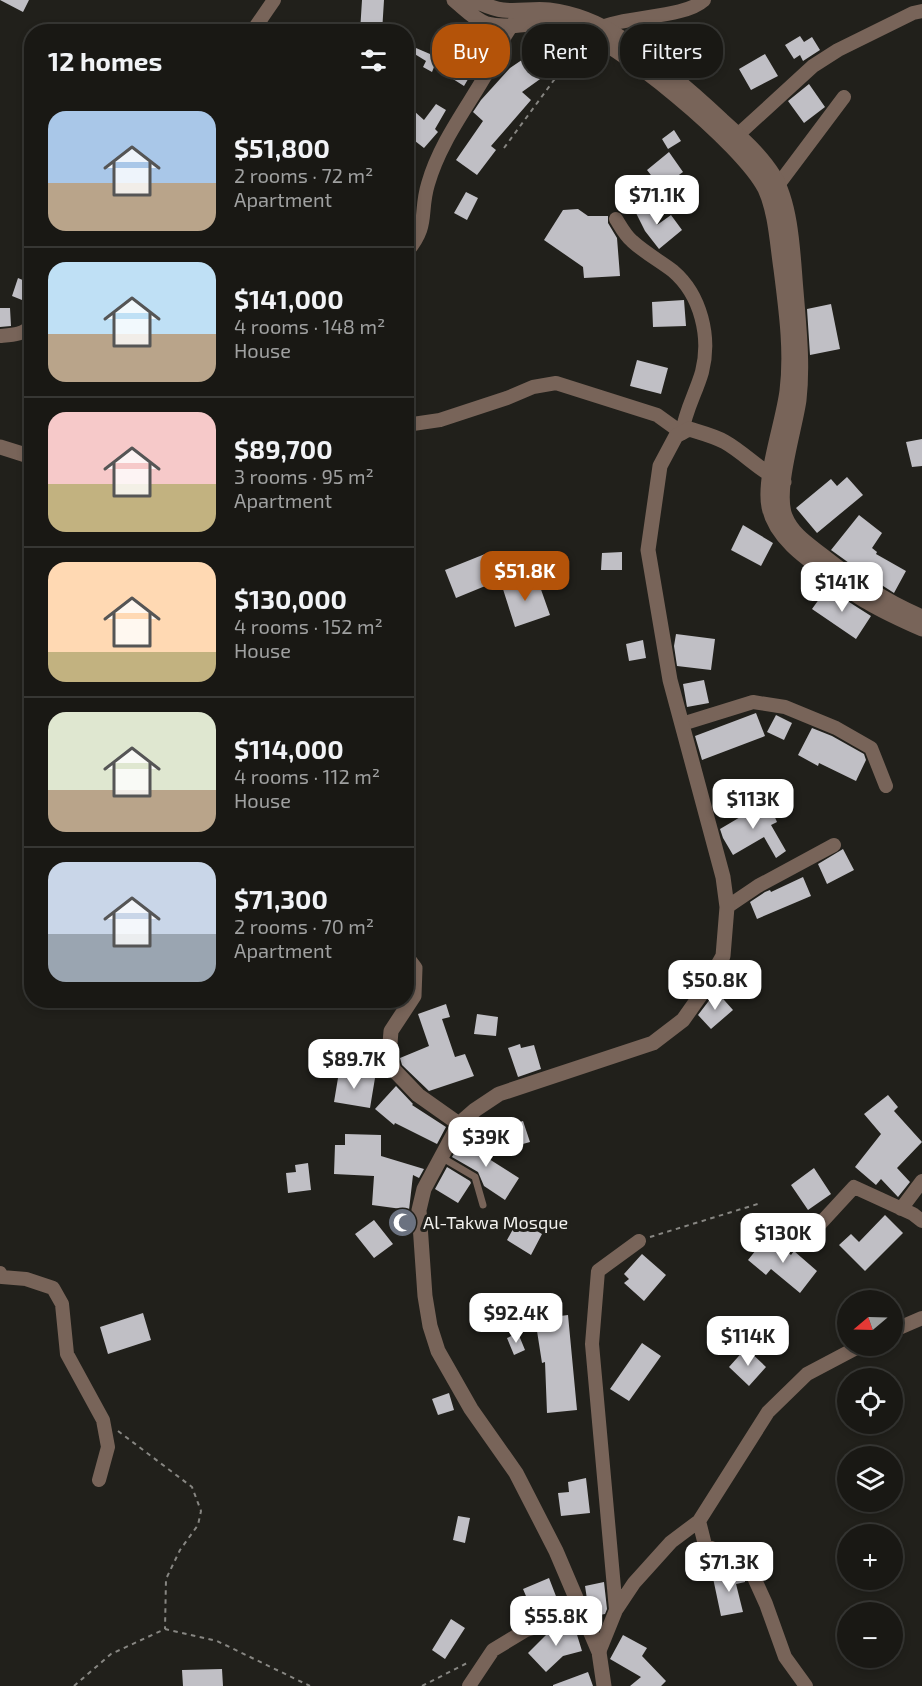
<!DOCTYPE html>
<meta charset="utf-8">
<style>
body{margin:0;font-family:"Exo 2",sans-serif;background:#262522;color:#f1f3f6;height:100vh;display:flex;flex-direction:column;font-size:22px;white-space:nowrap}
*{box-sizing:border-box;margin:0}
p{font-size:20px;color:#9fa0a0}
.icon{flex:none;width:33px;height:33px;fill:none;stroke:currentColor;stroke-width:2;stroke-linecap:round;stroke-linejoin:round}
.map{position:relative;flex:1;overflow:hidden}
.panel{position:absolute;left:24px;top:24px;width:390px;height:984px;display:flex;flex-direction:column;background:#191814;border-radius:24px;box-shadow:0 3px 9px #0003,0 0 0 2px #373734}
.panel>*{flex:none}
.top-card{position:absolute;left:432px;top:24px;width:399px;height:54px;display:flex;gap:12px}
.needle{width:39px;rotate:251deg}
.controls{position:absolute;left:837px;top:1290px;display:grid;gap:12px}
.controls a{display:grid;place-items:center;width:66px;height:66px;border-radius:50%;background:#191814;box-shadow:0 3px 9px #0003,0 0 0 2px #373734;font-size:30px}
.price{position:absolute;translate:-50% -51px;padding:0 14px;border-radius:12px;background:#fff;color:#222;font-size:20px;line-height:39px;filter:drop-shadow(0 2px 3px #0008)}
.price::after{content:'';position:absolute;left:50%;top:36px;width:18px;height:14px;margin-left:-9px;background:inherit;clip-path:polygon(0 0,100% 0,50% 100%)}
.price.current{background:#b45309;color:#fff}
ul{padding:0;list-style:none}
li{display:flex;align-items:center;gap:18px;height:150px;padding:0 24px}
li+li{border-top:2px solid #373734}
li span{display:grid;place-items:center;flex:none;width:168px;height:120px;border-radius:18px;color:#555}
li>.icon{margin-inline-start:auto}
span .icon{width:72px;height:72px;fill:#fffc;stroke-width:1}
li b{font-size:26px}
h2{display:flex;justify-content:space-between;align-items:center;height:72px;padding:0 24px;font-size:26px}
.chip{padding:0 21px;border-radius:24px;background:#191814;box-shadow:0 3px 9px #0003,0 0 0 2px #373734;font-size:21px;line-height:54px}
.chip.current{background:#b45309;color:#fff}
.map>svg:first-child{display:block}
</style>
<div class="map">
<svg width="922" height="1686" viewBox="0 0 922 1686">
<rect width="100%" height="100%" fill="#21201b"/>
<path fill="#c0bfc5" d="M0,0H29L23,12Z
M362,0H384L382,32H360Z
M800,36L804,42L812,37L820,50L803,61L800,55L794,59L785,45Z
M455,44L480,59L464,86L434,67L432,72L423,67L426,61L413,53L416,48L444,60Z
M538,49L545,58L542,61L550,72L522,92L531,100L491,146L496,150L477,175L456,160L483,121L473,112L481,100L510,68Z
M765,54L778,76L751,90L739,69Z
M809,84L825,107L804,123L788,101Z
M436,104L446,110L435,129L438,132L424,148L406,134V119L414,111L424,120Z
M674,130L681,141L668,149L662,139Z
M669,152L683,172L661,188L647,170Z
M466,192L478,198L467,220L454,213Z
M644,201L657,225L671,215L682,230L659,249L645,231L633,207Z
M578,209L588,216H608V223L617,238L620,276L584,278L583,267L544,240L563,210Z
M18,278L32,284V304L12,296Z
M684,300L686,326L653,327L652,302Z
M831,304L840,349L810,355L807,309Z
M0,308H10L11,326L0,327Z
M637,360L668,368L661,394L630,386Z
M922,439V466L912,467L906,442Z
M847,477L863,495L817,533L796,508L831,479L837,486Z
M859,515L882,533L872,548L877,552L876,554L906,571L894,593L863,573L831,550Z
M743,525L773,543L761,566L731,550Z
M622,552V570H601L602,553Z
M485,554L495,582L456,598L445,570Z
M525,579L527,585L538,581L550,615L515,627L502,586Z
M827,588L871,616L856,639L812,609Z
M676,634L715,639L711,670L677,666L674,646Z
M643,640L646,658L629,661L626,644Z
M704,680L709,703L687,707L683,684Z
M756,713L765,736L702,760L695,736Z
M776,715L792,723L784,740L767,732Z
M812,728L832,736L864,754L866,760L856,781L819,763L818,766L798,755Z
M767,800L777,822L771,825L786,851L776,858L764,837L733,855L723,838L720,829L747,813L746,810Z
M843,849L854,870L827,884L818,864Z
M803,877L811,896L757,919L750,902L765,892L770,890L771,892Z
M717,992L733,1010L711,1029L698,1015L711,998Z
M446,1004L450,1017L442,1019L455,1057L465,1054L474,1076L429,1091L402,1065L400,1058L429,1046L418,1014Z
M477,1014L498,1017L496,1036L474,1034Z
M520,1044L521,1048L534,1045L541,1069L518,1077L508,1048Z
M339,1072L375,1078L370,1108L334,1102Z
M396,1086L413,1104L412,1105L446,1127L437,1144L395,1123L394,1125L375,1109Z
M888,1095L898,1107L894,1111L922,1142L897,1168L910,1182L898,1197L881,1179L876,1185L855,1167L881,1134L864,1114Z
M523,1121L530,1142L512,1147L511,1144L502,1146L496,1128Z
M345,1134L381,1135V1156L424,1169L419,1178L413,1175L409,1210L372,1205L374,1176L334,1174L335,1145H345Z
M464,1136L486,1150L478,1152L519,1178L505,1200L484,1186L478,1172L452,1157Z
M308,1163L311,1190L288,1193L286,1173L296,1172L295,1165Z
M447,1167L470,1181L471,1183L458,1203L435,1189Z
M814,1168L831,1194L808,1210L791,1185Z
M885,1215L903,1233L865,1271L839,1245L851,1234L859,1242Z
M374,1220L393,1244L374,1258L355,1234Z
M518,1220L542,1234L531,1255L507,1240Z
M768,1235L791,1255L794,1251L817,1271L800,1293L771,1269L766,1275L748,1260Z
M642,1254L666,1275L644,1301L624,1283L629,1279L624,1274Z
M143,1313L151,1340L108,1354L100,1327Z
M568,1315L577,1410L547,1413L545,1362L542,1363L537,1331L547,1329L545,1318Z
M518,1333L525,1350L514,1355L507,1338Z
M642,1343L661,1356L629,1401L610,1389Z
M746,1348L766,1367L749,1386L729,1367Z
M449,1393L454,1410L438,1415L432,1399Z
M586,1478L590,1513L561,1516L558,1493L569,1492L568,1482Z
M458,1516L470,1518L465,1543L453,1540Z
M733,1570L745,1579V1582L736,1584L743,1612L721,1616L713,1578L728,1575V1571Z
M549,1578L559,1604L534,1615L523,1589Z
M604,1582L607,1609L605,1614L594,1616L587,1599L585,1586Z
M451,1619L465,1628L445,1659L432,1650Z
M574,1625L582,1651L563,1656L546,1672L528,1653L548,1633Z
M623,1635L647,1648L642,1656L666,1681L661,1686H630L641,1677L610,1659Z
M222,1669L223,1686H183L182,1670Z
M588,1672L593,1686H553V1685Z"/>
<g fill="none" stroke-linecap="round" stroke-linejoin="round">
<path stroke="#878682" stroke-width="2" stroke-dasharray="4.5 4.5" stroke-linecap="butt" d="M504,148L579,46
M650,1237L761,1203
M118,1431L192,1487L201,1511L198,1525L180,1550L166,1579L165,1629
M74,1686L111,1654L165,1629L217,1641L310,1686
M422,1686L469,1662"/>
<path stroke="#786459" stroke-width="7" d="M441,1157L475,1177L483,1205"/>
<path stroke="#786459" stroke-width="14" d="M595,30C624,15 683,19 704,0
M252,32L274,0
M730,142L813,66L838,50L913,13L922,11
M770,188L778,185L844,97
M406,253C430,225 419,214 428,184C440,142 467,108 488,71C498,53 503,34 517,19
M0,336C12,335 23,335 32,325
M406,425L440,420L507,398L533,387L556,383L657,415L682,433C685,411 696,393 702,372C711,337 701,295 673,271C660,261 645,253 632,241C625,235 621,227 616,219
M682,724L753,702L785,707L836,728L871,748L886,786
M727,907L758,886L834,845
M901,1209L922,1181
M819,1225L854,1187L913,1214L922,1221
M0,1273L2,1277L26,1279L53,1288L62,1304L67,1354L103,1420L108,1447L99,1480
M892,1331L922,1318
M699,1521L705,1545L729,1556L752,1573L766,1604L785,1657L806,1686
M616,1610L592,1344L598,1271L639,1241
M599,1652L616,1610L634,1583L671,1542L699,1521L768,1412L807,1374L860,1346
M469,1686L493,1650L526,1630L583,1613"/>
<path stroke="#786459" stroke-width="15" d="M454,0C464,8 475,20 487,24C513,31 540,17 568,26C616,39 743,145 765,189C776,213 777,243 781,269C786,309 792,351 787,391C783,423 763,478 769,507C776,541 813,563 839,582C849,589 858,598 869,603C886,613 904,621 922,629
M473,0C483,4 493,9 503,10C518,12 534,8 549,10C573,13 599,23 620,37C656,61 690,90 722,120C741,137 761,155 774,176C792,206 793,257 796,291C799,328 803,364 799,400C795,429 775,490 785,516C792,534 808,544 822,555C855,581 883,600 922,617
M0,447L32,457
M406,956L415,968L414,996L391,1031L389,1056L394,1070L418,1095L459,1124
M604,1686L599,1652L556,1551L516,1473L471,1409L438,1351L430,1326L425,1296L419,1210L424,1189L459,1124L475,1110L499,1094L653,1043L683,1020L702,993L723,956L727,907L723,877L670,680L648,550L660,466L676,436L689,429C702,433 714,436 725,442C746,454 762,473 784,482"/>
</g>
<defs>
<symbol id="mosque-disc" viewBox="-11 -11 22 22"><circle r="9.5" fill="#6b7280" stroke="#21201b"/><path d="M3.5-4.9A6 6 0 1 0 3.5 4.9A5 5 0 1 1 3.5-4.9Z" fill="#fff"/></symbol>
</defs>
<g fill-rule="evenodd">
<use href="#mosque-disc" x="386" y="1206" width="33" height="33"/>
</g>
<g text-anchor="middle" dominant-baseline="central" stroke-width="6" stroke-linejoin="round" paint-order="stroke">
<g font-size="18" fill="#f1f0ed" stroke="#21201b" text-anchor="start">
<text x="423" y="1222">Al-Takwa Mosque</text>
</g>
</g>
</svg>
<div class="controls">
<a><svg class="needle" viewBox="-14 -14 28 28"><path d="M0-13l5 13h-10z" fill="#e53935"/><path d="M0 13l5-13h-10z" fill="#9fa0a0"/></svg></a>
<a><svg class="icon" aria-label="locate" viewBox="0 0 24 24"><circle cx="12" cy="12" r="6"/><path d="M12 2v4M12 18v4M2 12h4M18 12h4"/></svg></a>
<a><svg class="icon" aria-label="layers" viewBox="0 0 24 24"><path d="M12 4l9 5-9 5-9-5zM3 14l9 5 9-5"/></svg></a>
<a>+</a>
<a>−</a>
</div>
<b class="price" style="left:657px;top:226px">$71.1K</b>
<b class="price current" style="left:525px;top:602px">$51.8K</b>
<b class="price" style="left:842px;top:613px">$141K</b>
<b class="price" style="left:753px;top:830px">$113K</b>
<b class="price" style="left:715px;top:1011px">$50.8K</b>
<b class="price" style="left:354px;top:1090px">$89.7K</b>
<b class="price" style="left:486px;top:1168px">$39K</b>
<b class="price" style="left:783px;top:1264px">$130K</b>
<b class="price" style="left:516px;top:1344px">$92.4K</b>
<b class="price" style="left:748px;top:1367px">$114K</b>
<b class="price" style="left:729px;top:1593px">$71.3K</b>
<b class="price" style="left:556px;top:1647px">$55.8K</b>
<div class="top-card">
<a class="chip current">Buy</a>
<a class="chip">Rent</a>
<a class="chip">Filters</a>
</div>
<section class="panel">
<h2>12 homes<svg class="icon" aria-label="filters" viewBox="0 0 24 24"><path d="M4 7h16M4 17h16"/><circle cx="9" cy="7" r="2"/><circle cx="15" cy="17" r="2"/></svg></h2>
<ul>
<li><span style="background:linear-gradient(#a9c7e8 60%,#b9a48a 0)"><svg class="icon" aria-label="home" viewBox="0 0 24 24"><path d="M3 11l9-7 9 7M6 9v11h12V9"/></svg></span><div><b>$51,800</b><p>2 rooms · 72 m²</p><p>Apartment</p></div></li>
<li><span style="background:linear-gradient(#bfe0f5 60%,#b9a48a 0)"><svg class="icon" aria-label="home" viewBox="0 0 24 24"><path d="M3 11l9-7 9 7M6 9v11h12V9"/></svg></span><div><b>$141,000</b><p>4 rooms · 148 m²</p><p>House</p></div></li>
<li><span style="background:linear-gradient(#f6c9c9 60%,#c2b280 0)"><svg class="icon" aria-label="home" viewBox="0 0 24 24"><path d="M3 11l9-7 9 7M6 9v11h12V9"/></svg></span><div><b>$89,700</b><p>3 rooms · 95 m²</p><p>Apartment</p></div></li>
<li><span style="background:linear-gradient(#ffd9b3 75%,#c2b280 0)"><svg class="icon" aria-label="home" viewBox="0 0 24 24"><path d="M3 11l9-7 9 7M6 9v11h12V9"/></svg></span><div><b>$130,000</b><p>4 rooms · 152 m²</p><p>House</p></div></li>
<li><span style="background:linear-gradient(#dfe7d0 65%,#b9a48a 0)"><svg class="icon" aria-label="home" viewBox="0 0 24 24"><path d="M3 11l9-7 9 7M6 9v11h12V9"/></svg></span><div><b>$114,000</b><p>4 rooms · 112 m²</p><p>House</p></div></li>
<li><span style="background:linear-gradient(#c9d6e8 60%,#9aa5b1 0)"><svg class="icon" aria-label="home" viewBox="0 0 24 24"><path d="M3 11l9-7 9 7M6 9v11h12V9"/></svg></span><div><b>$71,300</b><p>2 rooms · 70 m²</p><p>Apartment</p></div></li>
</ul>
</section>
</div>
